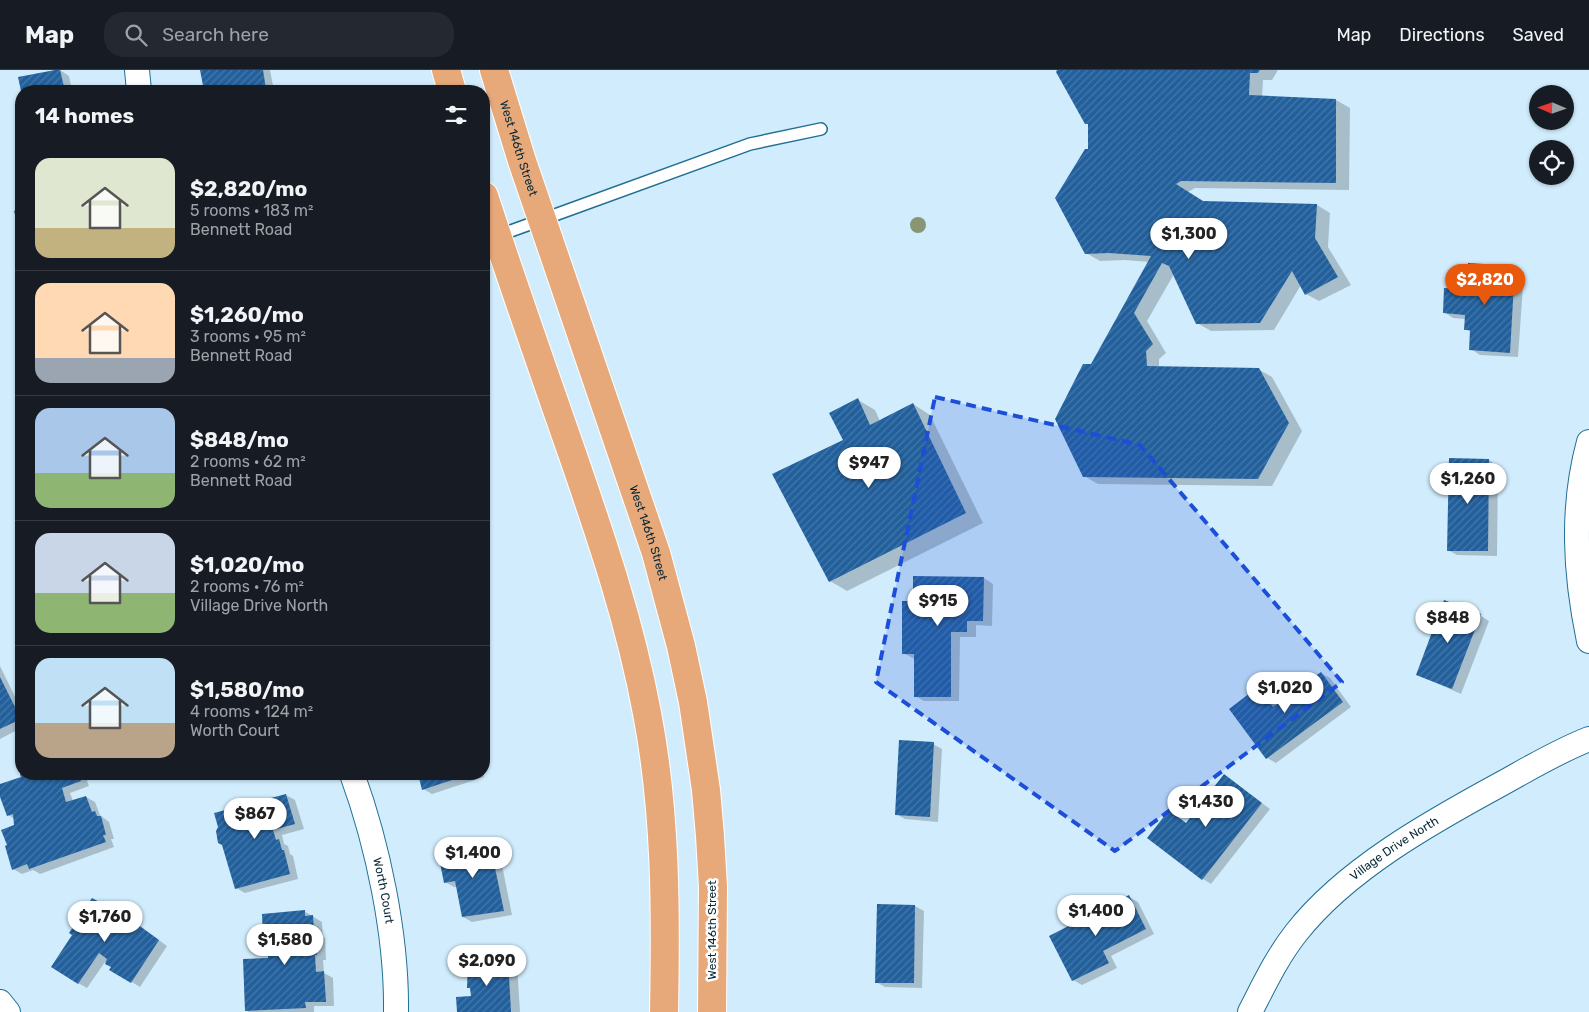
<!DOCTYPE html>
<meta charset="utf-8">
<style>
body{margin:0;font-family:Rubik,sans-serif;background:#242831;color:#f1f3f6;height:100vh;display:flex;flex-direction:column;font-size:19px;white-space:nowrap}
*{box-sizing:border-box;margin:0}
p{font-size:16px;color:#9ea1a6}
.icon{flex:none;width:28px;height:28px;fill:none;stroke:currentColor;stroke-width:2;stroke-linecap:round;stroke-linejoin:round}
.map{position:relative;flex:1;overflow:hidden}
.sheet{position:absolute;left:15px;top:15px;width:475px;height:695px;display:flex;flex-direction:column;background:#171b24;border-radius:20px;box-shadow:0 1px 4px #0004}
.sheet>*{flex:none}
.needle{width:32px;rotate:272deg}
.controls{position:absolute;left:1529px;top:15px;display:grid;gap:10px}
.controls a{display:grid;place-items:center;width:45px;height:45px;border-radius:50%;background:#171b24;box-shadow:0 1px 4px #0004;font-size:25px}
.price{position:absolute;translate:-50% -42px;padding:0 11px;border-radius:18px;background:#fff;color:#222;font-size:16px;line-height:32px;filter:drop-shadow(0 1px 2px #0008)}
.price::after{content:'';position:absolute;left:50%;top:30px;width:15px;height:11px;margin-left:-8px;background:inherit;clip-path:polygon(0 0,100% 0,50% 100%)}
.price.on{background:#ea580c;color:#fff}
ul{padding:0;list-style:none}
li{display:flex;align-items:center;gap:15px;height:125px;padding:0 20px}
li+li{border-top:1px solid #363941}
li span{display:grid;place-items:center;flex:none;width:140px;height:100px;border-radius:15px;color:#555}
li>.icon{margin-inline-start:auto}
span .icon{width:60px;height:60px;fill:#fffc;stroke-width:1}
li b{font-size:21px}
h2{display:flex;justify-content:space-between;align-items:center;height:60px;padding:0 20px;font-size:21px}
header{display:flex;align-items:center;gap:30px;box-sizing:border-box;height:70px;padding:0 25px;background:#171b24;border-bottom:1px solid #363941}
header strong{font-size:24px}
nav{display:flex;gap:28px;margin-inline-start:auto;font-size:18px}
.search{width:350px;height:45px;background:#242831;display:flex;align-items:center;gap:12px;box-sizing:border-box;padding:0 18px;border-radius:20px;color:#9ea1a6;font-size:19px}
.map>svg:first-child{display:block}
</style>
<header>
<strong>Map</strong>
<div class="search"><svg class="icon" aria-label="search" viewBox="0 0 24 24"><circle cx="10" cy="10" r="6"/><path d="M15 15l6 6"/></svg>Search here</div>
<nav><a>Map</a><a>Directions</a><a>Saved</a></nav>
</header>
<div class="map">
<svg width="1589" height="942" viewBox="0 0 1589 942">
<defs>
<pattern id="building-hatch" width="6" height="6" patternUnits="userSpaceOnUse" patternTransform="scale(1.25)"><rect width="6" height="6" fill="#22609d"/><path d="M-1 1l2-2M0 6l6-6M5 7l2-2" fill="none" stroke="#4678a6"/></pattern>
</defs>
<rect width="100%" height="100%" fill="#d1edfd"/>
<path fill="#0003" d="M60,0L69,6L72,21H22L20,8Z
M201,0H270L274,21H205Z
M1059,0H1278L1272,10H1263L1262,27L1336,30L1350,38L1349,120L1195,118L1188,122L1204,132L1317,135L1330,143L1328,177L1351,215L1319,231L1306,224L1301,215L1274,260L1211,261L1197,253L1174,204L1147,251L1166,283L1159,289V298L1258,299L1272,307L1302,361L1272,416L1098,414L1084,406L1092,295L1150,192L1124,190L1100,191L1086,183L1089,55L1086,53Z
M1515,197L1524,202L1518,287L1480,285L1471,279L1472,263L1465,259L1466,249L1453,248L1444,242L1467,221Z
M858,330L875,340L880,351L913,334L930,345L983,453L847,521L830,511L845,371Z
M1489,390L1498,396L1497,486L1457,485L1448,480Z
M984,508L993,514L992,556L976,555V567H960L959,631H924L915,626V589L903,583L914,532Z
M1445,532L1481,546L1489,551L1461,624L1418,605Z
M0,596L21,639V658L0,669Z
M1321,603L1330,608L1351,637L1276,693L1267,688L1258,619L1267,624L1276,636Z
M933,674L942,679L938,752L905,749L896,744Z
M21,704H88L89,709L87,711L89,716L70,723L73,731L86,727L95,732L100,745L109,752L114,769H111L114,777L40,804L33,800L22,804L13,799L16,756L15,749L8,745L0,723V715L22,708Z
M419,704H483L484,707L432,724L423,719Z
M1225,706L1270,739L1211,814L1203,809L1169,741L1187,754Z
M286,725L295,730L304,759L282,765L284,774L288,776L290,784L293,786L298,809L245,823L236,818L220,757Z
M490,775L499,780L512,845L472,852L463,847L457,817H454L445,812Z
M1129,827L1138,832L1154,864L1111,886L1117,898L1082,915L1073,910Z
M113,834L137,848L134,852L167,876L140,917L111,899L112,896L105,892L87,918L78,913L74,865L110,839Z
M915,836L924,841L922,918L885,917L876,912Z
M304,841L322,852L323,867L325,868L326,890H323L324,903L333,908L334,936H314V942H249L246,940L270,889L269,870L264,867Z
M508,889L517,894L520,942H459Z"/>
<path fill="url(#building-hatch)" d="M55,0H60L65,21H21L18,7Z
M200,0H263L266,19L258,21H204Z
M1057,0H1260L1258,3H1250L1249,25L1336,29V113L1181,111L1176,114L1203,131L1317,134L1315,168L1338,207L1305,225L1292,201L1260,253L1196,254L1169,196L1162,193L1134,243L1153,274L1146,281L1147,296L1259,298L1289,353L1258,409L1083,407L1055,349L1083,294H1091L1151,186L1109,183L1085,184L1055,128L1085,79H1088V54H1085L1056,2Z
M21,139V168L14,141Z
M1468,193L1515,196L1510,283L1469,280L1470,260H1464L1465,245L1443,243L1444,218L1466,219Z
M858,328L870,355L913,333L966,443L829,512L772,404L843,370L829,343Z
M1449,388L1489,389L1488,481H1447Z
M913,506L984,507L983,551H967V562H951V627H914V584H902V531H913Z
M1444,530L1481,544L1452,619L1416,605Z
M1321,602L1343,632L1266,689L1229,639L1258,617L1273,637Z
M0,607L21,649L0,659Z
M899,670L934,672L930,747L895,745Z
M20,704H82L79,705L81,711L62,718L66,732L86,726L92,742L95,741L97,746H101L106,765H103L106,772L29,799L27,794L12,800L5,776L7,775L1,760L14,755L13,744L7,746L0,727V714L21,707Z
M418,704H470L422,720Z
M1224,704L1262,733L1202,810L1147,768L1169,740L1186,753Z
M286,724L295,754L273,760L276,770L279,769L282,780H284L290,804L235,819L222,775L218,773L216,761L218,757L214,743Z
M490,774L504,841L462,847L455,811L444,813L438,783Z
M1129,825L1146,859L1103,881L1109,893L1072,911L1049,866Z
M92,828L109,837L112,832L129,842L126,846L159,870L131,913L109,900L111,897L105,894L107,889L99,883L78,914L51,897L72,865L69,863Z
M877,834L915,835L914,913H875Z
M305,840V846L313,845L314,862H317V885H315L316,902L324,901L326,932H305L306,938L245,941L243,889L268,888V868H263L262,844Z
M508,888L511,942H457L456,927L471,926L470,918H467L468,889Z"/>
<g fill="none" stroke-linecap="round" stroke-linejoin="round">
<defs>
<path id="service" d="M497,166L750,74L821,59"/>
<g id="minor">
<path d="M137,0L139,21"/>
<path d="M1589,372C1571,438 1575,504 1589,571"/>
<path id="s1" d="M352,704C378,775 397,866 396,942"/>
<path d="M0,932L8,942"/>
<path id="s2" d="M1250,942C1264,915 1277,887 1296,863C1345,800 1431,752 1501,714C1530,698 1558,681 1589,669"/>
</g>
<g id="primary">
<path d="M446,0L452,21"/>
<path id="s3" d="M494,0L522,91L656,483L681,576L693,632L706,720L710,766L713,817L712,942"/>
<path d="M484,126C512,212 542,297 572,383C602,470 630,552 647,643C666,742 666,841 664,942"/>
</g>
</defs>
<use href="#service" stroke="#206f92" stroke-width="14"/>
<use href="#minor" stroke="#206f92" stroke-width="26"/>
<use href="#primary" stroke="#fff" stroke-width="30"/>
<use href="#service" stroke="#fff" stroke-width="11"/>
<use href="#minor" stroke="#fff" stroke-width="24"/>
<use href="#primary" stroke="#e8a97a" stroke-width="28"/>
</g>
<circle fill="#889674" cx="918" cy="155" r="8"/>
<path fill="#1d4ed8" fill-opacity="0.2" stroke="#1d4ed8" stroke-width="4" stroke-dasharray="10 6" stroke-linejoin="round" d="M935,327L1140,375L1342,612L1115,781L876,612Z"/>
<g text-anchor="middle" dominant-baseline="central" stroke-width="5" stroke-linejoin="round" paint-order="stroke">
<g font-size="12" fill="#062735" stroke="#fff">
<text stroke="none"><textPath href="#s3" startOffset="82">West 146th Street</textPath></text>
<text stroke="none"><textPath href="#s3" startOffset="488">West 146th Street</textPath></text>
<text stroke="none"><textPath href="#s2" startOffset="222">Village Drive North</textPath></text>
<text stroke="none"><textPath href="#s1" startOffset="121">Worth Court</textPath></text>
<text transform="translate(712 860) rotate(-90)">West 146th Street</text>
</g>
</g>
</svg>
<div class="controls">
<a><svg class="needle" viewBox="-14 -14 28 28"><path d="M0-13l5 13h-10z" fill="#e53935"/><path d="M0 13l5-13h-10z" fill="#9ea1a6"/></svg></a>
<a><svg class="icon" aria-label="locate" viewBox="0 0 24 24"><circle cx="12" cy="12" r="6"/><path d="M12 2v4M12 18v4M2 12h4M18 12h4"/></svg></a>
</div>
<b class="price" style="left:1189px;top:190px">$1,300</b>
<b class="price on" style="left:1485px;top:236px">$2,820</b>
<b class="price" style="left:869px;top:419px">$947</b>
<b class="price" style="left:1468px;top:435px">$1,260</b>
<b class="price" style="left:938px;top:557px">$915</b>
<b class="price" style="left:1448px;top:574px">$848</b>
<b class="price" style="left:1285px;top:644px">$1,020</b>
<b class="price" style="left:1206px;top:758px">$1,430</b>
<b class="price" style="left:255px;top:770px">$867</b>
<b class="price" style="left:473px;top:809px">$1,400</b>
<b class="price" style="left:1096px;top:867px">$1,400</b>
<b class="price" style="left:105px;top:873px">$1,760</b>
<b class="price" style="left:285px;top:896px">$1,580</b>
<b class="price" style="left:487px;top:917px">$2,090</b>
<section class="sheet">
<h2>14 homes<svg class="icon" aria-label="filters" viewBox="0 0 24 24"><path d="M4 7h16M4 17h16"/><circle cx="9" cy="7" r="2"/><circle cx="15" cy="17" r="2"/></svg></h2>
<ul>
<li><span style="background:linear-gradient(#dfe7d0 70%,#c2b280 0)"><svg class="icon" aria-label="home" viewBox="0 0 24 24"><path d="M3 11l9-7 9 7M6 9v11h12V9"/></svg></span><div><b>$2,820/mo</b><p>5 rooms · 183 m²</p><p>Bennett Road</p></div></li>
<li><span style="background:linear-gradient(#ffd9b3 75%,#9aa5b1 0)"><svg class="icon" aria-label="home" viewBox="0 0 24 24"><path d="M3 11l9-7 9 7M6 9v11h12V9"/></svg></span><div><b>$1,260/mo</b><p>3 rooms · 95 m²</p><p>Bennett Road</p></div></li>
<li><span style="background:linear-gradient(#a9c7e8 65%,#8fb573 0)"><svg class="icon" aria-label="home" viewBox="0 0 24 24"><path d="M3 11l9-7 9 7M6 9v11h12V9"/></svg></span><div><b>$848/mo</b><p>2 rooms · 62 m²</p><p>Bennett Road</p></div></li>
<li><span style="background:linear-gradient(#c9d6e8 60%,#8fb573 0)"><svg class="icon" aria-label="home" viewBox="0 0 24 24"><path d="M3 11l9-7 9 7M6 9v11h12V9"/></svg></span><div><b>$1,020/mo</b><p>2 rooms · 76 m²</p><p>Village Drive North</p></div></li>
<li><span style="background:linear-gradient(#bfe0f5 65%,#b9a48a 0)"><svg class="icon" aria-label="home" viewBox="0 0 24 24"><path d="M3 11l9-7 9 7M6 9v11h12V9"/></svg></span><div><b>$1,580/mo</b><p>4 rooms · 124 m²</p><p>Worth Court</p></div></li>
</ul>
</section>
</div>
